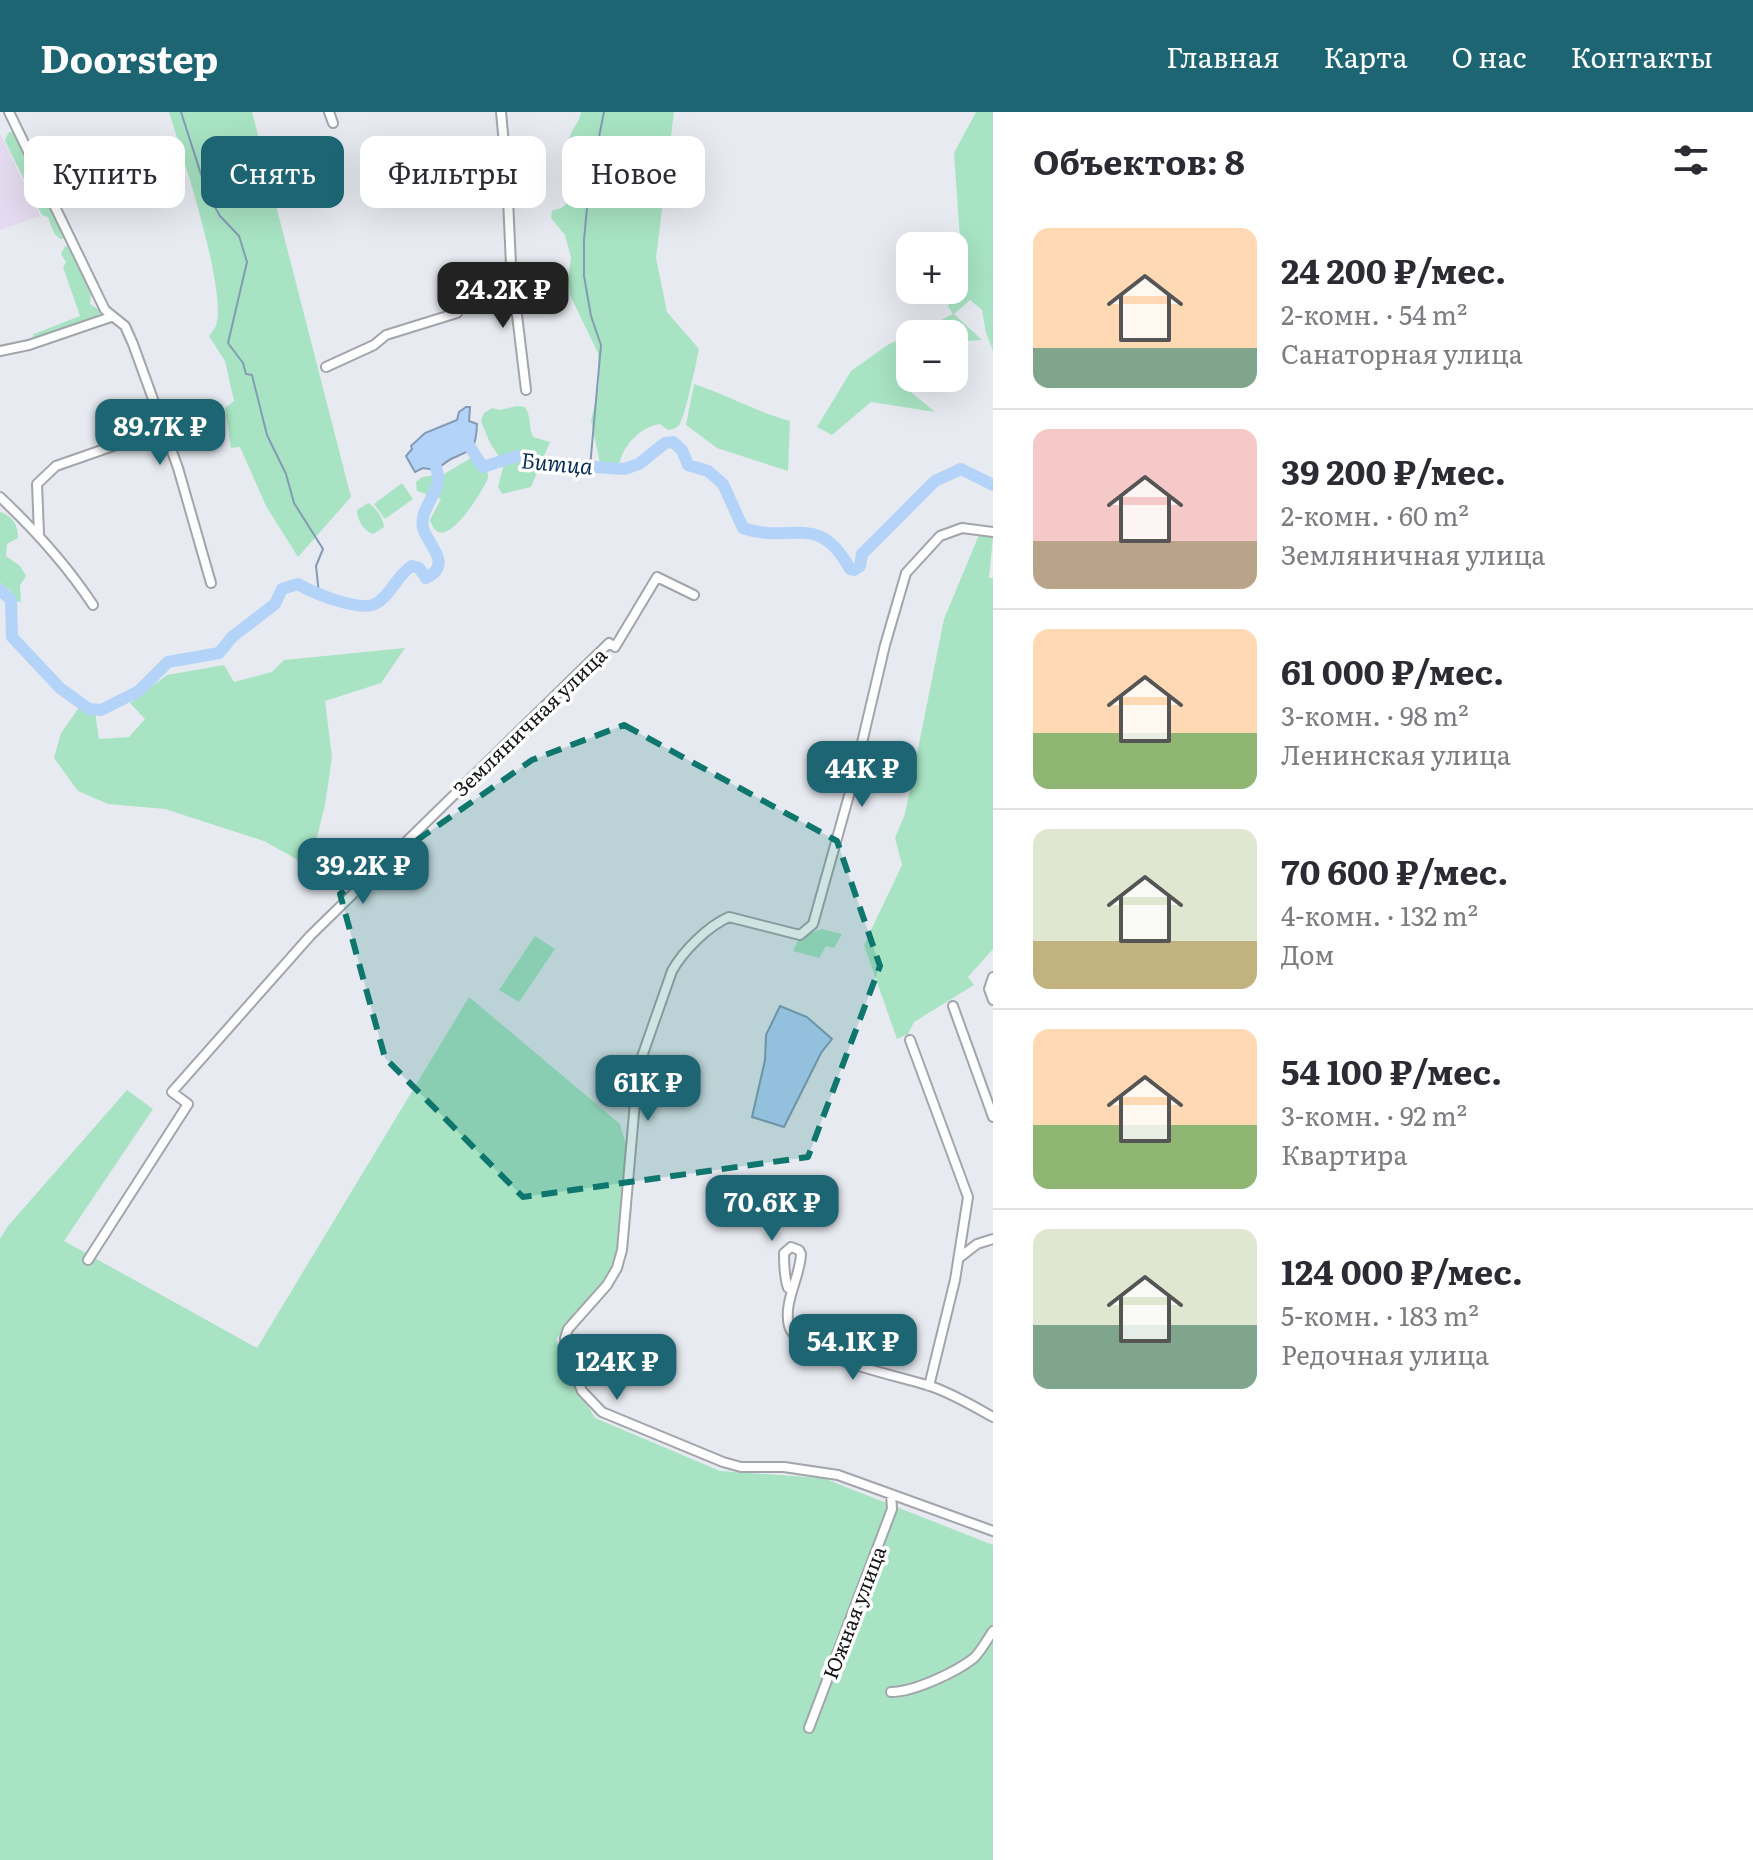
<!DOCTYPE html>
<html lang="ru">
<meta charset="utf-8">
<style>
body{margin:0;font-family:Literata,serif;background:#f2f2f3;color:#2b2b33;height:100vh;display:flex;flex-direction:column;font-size:30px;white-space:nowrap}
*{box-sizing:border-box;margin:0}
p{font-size:26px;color:#7c7c81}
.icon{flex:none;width:44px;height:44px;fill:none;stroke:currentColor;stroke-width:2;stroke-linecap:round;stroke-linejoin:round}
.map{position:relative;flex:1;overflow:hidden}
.panel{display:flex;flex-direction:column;background:#fff;width:760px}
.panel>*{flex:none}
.top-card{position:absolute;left:24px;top:24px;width:760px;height:72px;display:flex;gap:16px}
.controls{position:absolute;left:896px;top:120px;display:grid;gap:16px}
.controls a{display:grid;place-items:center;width:72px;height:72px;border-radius:16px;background:#fff;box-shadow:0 8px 32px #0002;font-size:40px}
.price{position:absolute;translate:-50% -68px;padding:0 18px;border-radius:16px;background:#1e6574;color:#fff;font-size:26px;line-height:52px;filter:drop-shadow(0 2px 4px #0008)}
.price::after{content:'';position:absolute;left:50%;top:48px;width:24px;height:18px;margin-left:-12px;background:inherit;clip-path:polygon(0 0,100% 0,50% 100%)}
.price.active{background:#222;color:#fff}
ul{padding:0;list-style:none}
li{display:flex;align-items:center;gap:24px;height:200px;padding:0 40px}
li+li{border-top:2px solid #e1e1e2}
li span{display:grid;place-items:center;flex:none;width:224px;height:160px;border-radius:16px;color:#555}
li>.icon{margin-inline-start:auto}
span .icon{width:96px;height:96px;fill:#fffc;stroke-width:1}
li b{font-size:34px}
h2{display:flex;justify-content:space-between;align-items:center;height:96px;padding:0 40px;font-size:34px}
.chip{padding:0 28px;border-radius:16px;background:#fff;box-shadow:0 8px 32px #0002;font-size:28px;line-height:72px}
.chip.active{background:#1e6574;color:#fff}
header{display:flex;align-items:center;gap:48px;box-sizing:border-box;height:112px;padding:0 40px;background:#1e6574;color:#fff}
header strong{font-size:38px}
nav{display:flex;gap:44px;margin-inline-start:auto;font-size:28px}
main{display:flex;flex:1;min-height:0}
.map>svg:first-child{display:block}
</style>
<header>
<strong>Doorstep</strong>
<nav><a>Главная</a><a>Карта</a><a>О нас</a><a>Контакты</a></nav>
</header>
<main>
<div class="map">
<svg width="993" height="1748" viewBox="0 0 993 1748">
<rect width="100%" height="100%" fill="#e7eaf0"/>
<path fill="#e5dbf0" d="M0,21L40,104L0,118Z"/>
<path fill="#a8e4c3" d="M169,0H252L351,385L298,445L266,394L240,335L231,336L225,296L234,289L225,249L209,224C211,221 214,218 216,214C228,180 181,39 169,0Z
M581,0H674L656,146L667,200L699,237C696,251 685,306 679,313C675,317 673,317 668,318L660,312C640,315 622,334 619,354L600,351L591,309L599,273L598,241L570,183L568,168L571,145L565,123L551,106L552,99C556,97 561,97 564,94C581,82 569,46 569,30C569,19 580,11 581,0Z
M976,0H993V239L986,221L982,198L970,188L954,202L982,228L954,230V222H913L953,202L948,194L963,170L954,41Z
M14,19L66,123L65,126L60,127L54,121L48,105L42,103L5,29L8,21Z
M65,134L71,135L91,178L90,192L101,199L96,206L31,229L34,222L80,204L63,155L66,150L61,142Z
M910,223V234L896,261L907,277L935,300L871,290L832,323L817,315L851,259L889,232Z
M694,272C727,283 757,300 790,309L788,359L717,336L686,313Z
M517,294L525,295C532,306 528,315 533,325L550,330L531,375L502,382L498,375L504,352L490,331L481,309L484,301L492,296L500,298Z
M471,346C483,346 488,354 488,366C482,380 442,448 430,408L441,387L417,379L416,370L422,365L444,362Z
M402,371L413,387L385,407L374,392Z
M368,391C376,395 383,406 384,415L373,422C364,419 357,408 357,398Z
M0,400C13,404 18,413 18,426L7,432L6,444L20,454L26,464L20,473L21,490L15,489L10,478L0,471Z
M979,423L993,425L989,466H993V837L968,865L974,873L914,910L908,922L897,927L864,833L902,753L895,726L905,702L944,507Z
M405,536L381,571L325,589L332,645L325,693L311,749L298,748L264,729L165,697L108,692L78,679L54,646L61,621L80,594L95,600L99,627L129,625L145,607L130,591L167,563L224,553L234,570L272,560L284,548Z
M822,817L842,822L834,836L826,834L819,846L793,839L800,823Z
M535,824L555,837L519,890L499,878Z
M469,885L620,1012L630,1047L617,1152L556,1227L568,1261L595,1306L720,1359L823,1366L993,1433V1748H0V1127L8,1114L127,978L153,997L64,1129L257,1236Z"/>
<path fill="#b4d3f9" stroke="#849ab5" stroke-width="2" d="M466,295H470L469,309L477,312C476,336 474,337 453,346C446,349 442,354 436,358L423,356L415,360L406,344L412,337L411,334L425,321L457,308L459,300Z
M780,894L807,905L832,927L821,941L784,1015L752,1005L765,948L766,923Z"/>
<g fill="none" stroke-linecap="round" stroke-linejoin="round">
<path stroke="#849ab5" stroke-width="2" d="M181,0L207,81L220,104L239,124L247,150L228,231L243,251L246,262L252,263L267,323L286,362L294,391L323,437L316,454L319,482
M590,355L601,233L591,204L584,164V128L589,74L604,0"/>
<path stroke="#b4d3f9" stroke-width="12" d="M464,326L483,355L517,344L551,352L624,357L639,352L665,331L673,330L682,338L688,353L708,359L723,372L743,416C791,433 818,398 850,457L854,458L860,454L862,442L935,369L961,357L993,373
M0,478L11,488L12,525L60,576L89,597L101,598L139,579L168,550L219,541L232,525L275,492L282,477L298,472C313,481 361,501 377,491C392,482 396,464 412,454L419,456L426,466C454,452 427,432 423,416C419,398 438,383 438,366C438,360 435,353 434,347L436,345"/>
<defs>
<path id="minor" d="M9,0L105,198L125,214L133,232L178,356L211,471
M329,0L333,11
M501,0L507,65L511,153L526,278
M0,239L29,233L111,205
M326,255L374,233L386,223L457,201L453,184L458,173L511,153
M0,385C36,419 66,452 93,493
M993,420L962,416L940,424L906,461L885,533L853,669L813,812L800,823L729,805C708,814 683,839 672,859L638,956L622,1138L617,1156L607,1173L568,1217L565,1226L566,1240L582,1279L602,1300L723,1350L741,1355H784L838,1363L993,1419
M39,421L37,372L56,354L162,317
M993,865L989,877L993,888
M953,894L993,1005
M910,928L968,1085L955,1168L929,1274
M959,1146L977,1132L993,1127
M88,1148L188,992L172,980L310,824L609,531L615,535L657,465L694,483
M792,1177L788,1176C784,1165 784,1152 784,1141L791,1135L799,1138L801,1142C800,1166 783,1190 789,1214C797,1245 905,1265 933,1275C955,1283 973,1294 993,1305
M891,1580C914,1580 956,1560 974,1546C981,1539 987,1528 993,1519
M809,1616L892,1397L891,1382"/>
</defs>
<use href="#minor" stroke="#a2a5ab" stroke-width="12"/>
<use href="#minor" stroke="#fff" stroke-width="8"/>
</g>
<path fill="#0f766e" fill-opacity="0.2" stroke="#0f766e" stroke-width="6" stroke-dasharray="16 10" stroke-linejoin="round" d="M624,613L837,729L880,854L808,1045L523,1085L385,946L340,782L532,648Z"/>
<g text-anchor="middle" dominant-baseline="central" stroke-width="7" stroke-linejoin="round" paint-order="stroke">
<g font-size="20" fill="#141517" stroke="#fff">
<text transform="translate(529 609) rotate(-44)">Земляничная улица</text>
<text transform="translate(853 1500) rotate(-69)">Южная улица</text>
</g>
<g font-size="22" font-style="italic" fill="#0b2f56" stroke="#fff">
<text transform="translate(557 350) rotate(5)">Битца</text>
</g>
</g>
</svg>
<div class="controls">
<a>+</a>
<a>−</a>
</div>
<b class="price active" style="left:503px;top:218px">24.2K ₽</b>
<b class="price" style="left:160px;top:355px">89.7K ₽</b>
<b class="price" style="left:862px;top:697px">44K ₽</b>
<b class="price" style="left:363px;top:794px">39.2K ₽</b>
<b class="price" style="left:648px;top:1011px">61K ₽</b>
<b class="price" style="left:772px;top:1131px">70.6K ₽</b>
<b class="price" style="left:853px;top:1270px">54.1K ₽</b>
<b class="price" style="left:617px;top:1290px">124K ₽</b>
<div class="top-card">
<a class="chip">Купить</a>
<a class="chip active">Снять</a>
<a class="chip">Фильтры</a>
<a class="chip">Новое</a>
</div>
</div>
<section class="panel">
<h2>Объектов: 8<svg class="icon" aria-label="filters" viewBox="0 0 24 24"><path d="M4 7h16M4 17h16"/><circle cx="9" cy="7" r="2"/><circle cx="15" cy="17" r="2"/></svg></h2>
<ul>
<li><span style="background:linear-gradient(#ffd9b3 75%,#7fa58c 0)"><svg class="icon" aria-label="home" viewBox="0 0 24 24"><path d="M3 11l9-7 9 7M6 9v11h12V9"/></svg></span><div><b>24 200 ₽/мес.</b><p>2-комн. · 54 m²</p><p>Санаторная улица</p></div></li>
<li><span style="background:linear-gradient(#f6c9c9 70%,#b9a48a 0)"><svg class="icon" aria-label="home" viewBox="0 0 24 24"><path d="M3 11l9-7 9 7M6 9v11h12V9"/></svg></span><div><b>39 200 ₽/мес.</b><p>2-комн. · 60 m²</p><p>Земляничная улица</p></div></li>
<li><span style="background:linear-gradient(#ffd9b3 65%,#8fb573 0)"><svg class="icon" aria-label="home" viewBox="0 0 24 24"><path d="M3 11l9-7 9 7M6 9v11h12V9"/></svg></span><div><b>61 000 ₽/мес.</b><p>3-комн. · 98 m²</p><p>Ленинская улица</p></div></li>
<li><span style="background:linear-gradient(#dfe7d0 70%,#c2b280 0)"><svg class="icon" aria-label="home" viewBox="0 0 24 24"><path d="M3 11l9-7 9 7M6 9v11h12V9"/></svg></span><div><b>70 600 ₽/мес.</b><p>4-комн. · 132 m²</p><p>Дом</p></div></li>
<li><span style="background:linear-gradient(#ffd9b3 60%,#8fb573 0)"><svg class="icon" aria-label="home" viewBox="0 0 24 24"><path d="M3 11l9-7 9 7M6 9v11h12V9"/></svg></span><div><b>54 100 ₽/мес.</b><p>3-комн. · 92 m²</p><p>Квартира</p></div></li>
<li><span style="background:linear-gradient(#dfe7d0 60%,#7fa58c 0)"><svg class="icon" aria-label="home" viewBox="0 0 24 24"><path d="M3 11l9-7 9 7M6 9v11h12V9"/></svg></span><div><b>124 000 ₽/мес.</b><p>5-комн. · 183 m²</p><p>Редочная улица</p></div></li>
</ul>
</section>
</main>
